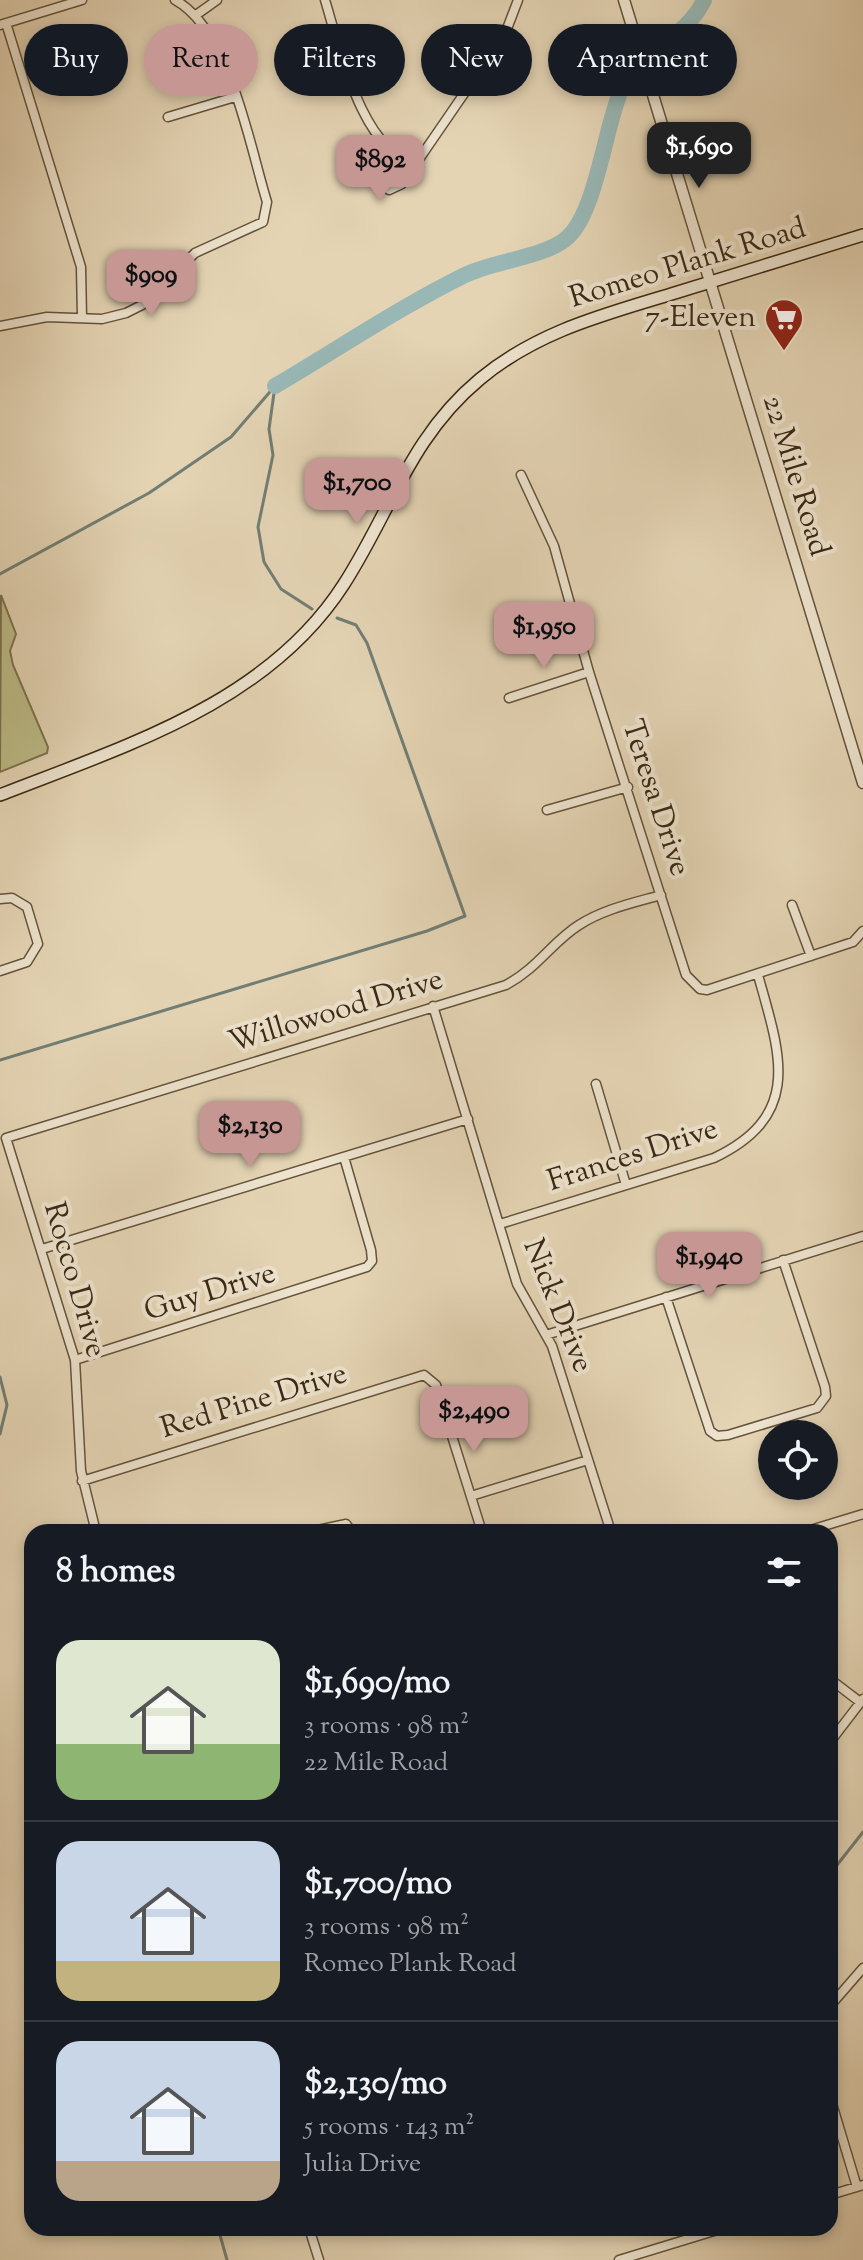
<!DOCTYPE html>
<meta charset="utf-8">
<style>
body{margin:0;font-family:"Sorts Mill Goudy",serif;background:#242831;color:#f1f3f6;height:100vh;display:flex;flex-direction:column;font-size:30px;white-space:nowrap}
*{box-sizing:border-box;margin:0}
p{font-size:26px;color:#9ea1a6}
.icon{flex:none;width:44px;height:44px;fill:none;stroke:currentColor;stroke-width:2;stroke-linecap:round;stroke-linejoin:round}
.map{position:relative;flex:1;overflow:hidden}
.panel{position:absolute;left:24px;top:1524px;width:814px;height:712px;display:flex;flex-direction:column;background:#171b24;border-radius:24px;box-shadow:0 4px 12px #0003}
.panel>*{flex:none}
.banner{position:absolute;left:24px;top:24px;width:816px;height:72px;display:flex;gap:16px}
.tools{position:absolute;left:758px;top:1420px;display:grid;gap:16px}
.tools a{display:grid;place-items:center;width:80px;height:80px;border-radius:50%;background:#171b24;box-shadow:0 4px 12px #0003;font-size:40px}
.price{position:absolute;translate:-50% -68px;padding:0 18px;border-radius:16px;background:#c59692;color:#111;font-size:26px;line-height:52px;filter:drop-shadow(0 2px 4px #0008)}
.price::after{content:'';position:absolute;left:50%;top:48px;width:24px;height:18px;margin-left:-12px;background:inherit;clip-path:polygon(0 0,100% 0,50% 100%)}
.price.on{background:#222;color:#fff}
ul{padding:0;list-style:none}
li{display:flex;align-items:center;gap:24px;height:200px;padding:0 32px}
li+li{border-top:2px solid #363941}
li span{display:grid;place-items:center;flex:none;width:224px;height:160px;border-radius:24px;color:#555}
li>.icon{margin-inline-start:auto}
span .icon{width:96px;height:96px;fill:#fffc;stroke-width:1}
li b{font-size:34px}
h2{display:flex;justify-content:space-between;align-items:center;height:96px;padding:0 32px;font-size:34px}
.tag{padding:0 28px;border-radius:36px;background:#171b24;box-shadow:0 4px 12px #0003;font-size:28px;line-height:72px}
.tag.on{background:#c59692;color:#111}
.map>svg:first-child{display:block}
</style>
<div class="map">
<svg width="863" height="2260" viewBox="0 0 863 2260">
<rect width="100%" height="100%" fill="#e4d4b4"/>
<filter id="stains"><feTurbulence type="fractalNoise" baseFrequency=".0025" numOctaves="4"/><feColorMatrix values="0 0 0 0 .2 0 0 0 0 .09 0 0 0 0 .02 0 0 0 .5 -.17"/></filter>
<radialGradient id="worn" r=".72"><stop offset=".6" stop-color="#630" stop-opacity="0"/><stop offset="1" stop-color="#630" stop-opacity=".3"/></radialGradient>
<path fill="#bcbb88" stroke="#7b724e" stroke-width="2" d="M1,595L16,634L10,651L13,665L48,747L47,753L0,772Z"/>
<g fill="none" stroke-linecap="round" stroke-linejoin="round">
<path stroke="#727e74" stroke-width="3" d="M275,386L269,429L273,455L258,527L264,562L281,589L312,609
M0,574L149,493L231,437L275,386
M0,1060L427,931L465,916L367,643L356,625L337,618
M0,1377L7,1405L0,1434
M830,1874L863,1832
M218,2228L227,2260"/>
<path stroke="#98b7b5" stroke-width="16" d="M275,386C338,349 400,307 465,275C493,261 547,257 568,237C597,210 605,125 622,88C640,50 687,38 704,0"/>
<defs>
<path id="minor" d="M325,0C337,38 364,163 417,158
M196,15L217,0
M6,23L81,267L82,318
M0,25L82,0
M168,117L235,97
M395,151L381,177L383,185L389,190L402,184L505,34L518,0
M0,326L47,317L102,319L126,313L142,305L195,253L263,222L267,202C249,144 230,30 175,0
M521,475L554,546L589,672L686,975L700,989L707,990L853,942L863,931
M509,698L589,672
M547,810L628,787
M0,899L12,898L27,907L38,944L27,962L0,971
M792,905L811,956
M433,1006L517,1284L552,1346L611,1532
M596,1084L626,1185
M500,1224L714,1158C804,1115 780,1054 758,975
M42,1249L468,1119
M666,1297L710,1431L717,1436L728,1435L817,1408L826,1396L825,1387L783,1260
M546,1335L863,1236
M75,1360L367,1267L372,1261L371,1250L344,1157
M82,1481L424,1375L436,1385L482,1532
M471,1496L588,1460
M96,1532L81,1471L75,1360L6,1138L506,985C539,967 552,942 579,925C604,909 633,903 661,895
M308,1532L346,1524L352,1532
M804,1532L863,1514
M830,1679L860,1702
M830,1742L863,1699
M830,2006L863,1968
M830,2097L857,2187
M830,2195L863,2185
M309,2228L319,2260
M619,2260L724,2228"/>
<path id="tertiary" d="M624,0L863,783"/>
<path id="secondary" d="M0,795C125,746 268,703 344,584C391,511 410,437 480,379C539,330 607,314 678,292C740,273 801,254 863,235"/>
</defs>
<use href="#minor" stroke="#64533b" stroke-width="11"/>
<use href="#tertiary" stroke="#64533b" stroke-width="13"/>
<use href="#secondary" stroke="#3a2813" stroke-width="14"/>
<use href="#minor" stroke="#ede3ce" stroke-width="8"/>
<use href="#tertiary" stroke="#ede3ce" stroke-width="10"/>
<use href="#secondary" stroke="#ede3ce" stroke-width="11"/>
</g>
<defs>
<symbol id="supermarket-pin" viewBox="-11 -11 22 30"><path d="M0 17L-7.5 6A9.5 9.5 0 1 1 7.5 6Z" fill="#8f2418" stroke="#ede3ce"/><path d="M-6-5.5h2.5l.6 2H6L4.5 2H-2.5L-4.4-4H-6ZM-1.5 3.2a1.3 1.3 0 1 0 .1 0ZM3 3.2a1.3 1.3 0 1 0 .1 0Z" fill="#fff"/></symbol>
</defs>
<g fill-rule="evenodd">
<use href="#supermarket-pin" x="762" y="296" width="44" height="60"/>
</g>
<g text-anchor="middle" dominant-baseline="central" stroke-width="8" stroke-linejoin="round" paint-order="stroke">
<g font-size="30" fill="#3a2813" stroke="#ede3ce">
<text transform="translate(688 264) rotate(-17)">Romeo Plank Road</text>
<text transform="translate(795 476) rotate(73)">22 Mile Road</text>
<text transform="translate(655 798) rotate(72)">Teresa Drive</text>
<text transform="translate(336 1012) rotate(-17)">Willowood Drive</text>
<text transform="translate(633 1156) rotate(-18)">Frances Drive</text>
<text transform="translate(74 1280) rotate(74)">Rocco Drive</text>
<text transform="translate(210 1293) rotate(-17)">Guy Drive</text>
<text transform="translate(557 1306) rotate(68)">Nick Drive</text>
<text transform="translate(254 1402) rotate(-17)">Red Pine Drive</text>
</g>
<g font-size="30" fill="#3a2813" stroke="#ede3ce" text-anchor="end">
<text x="756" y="318">7-Eleven</text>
</g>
</g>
<rect width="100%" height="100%" filter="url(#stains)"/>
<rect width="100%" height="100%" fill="url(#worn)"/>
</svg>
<div class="tools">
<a><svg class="icon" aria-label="locate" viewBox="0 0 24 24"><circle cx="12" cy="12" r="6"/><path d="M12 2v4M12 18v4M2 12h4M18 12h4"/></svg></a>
</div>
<b class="price on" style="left:699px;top:190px">$1,690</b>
<b class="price" style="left:380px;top:203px">$892</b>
<b class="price" style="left:151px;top:318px">$909</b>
<b class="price" style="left:357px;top:526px">$1,700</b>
<b class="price" style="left:544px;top:670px">$1,950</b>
<b class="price" style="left:250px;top:1169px">$2,130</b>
<b class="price" style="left:709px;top:1300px">$1,940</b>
<b class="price" style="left:474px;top:1454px">$2,490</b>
<div class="banner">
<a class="tag">Buy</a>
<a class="tag on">Rent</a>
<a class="tag">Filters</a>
<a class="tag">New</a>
<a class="tag">Apartment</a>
</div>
<section class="panel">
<h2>8 homes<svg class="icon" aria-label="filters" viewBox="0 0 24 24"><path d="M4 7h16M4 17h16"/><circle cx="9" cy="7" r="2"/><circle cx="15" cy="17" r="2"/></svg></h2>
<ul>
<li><span style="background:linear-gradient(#dfe7d0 65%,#8fb573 0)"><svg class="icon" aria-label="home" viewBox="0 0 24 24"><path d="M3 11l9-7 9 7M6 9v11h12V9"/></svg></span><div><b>$1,690/mo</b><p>3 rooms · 98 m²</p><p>22 Mile Road</p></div></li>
<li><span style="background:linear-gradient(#c9d6e8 75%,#c2b280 0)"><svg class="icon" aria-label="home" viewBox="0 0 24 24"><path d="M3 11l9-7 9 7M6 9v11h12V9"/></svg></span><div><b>$1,700/mo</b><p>3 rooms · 98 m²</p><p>Romeo Plank Road</p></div></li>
<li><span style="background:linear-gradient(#c9d6e8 75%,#b9a48a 0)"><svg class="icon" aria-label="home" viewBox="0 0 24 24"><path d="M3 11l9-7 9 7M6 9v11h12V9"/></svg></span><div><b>$2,130/mo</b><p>5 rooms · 143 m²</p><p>Julia Drive</p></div></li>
</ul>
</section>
</div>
